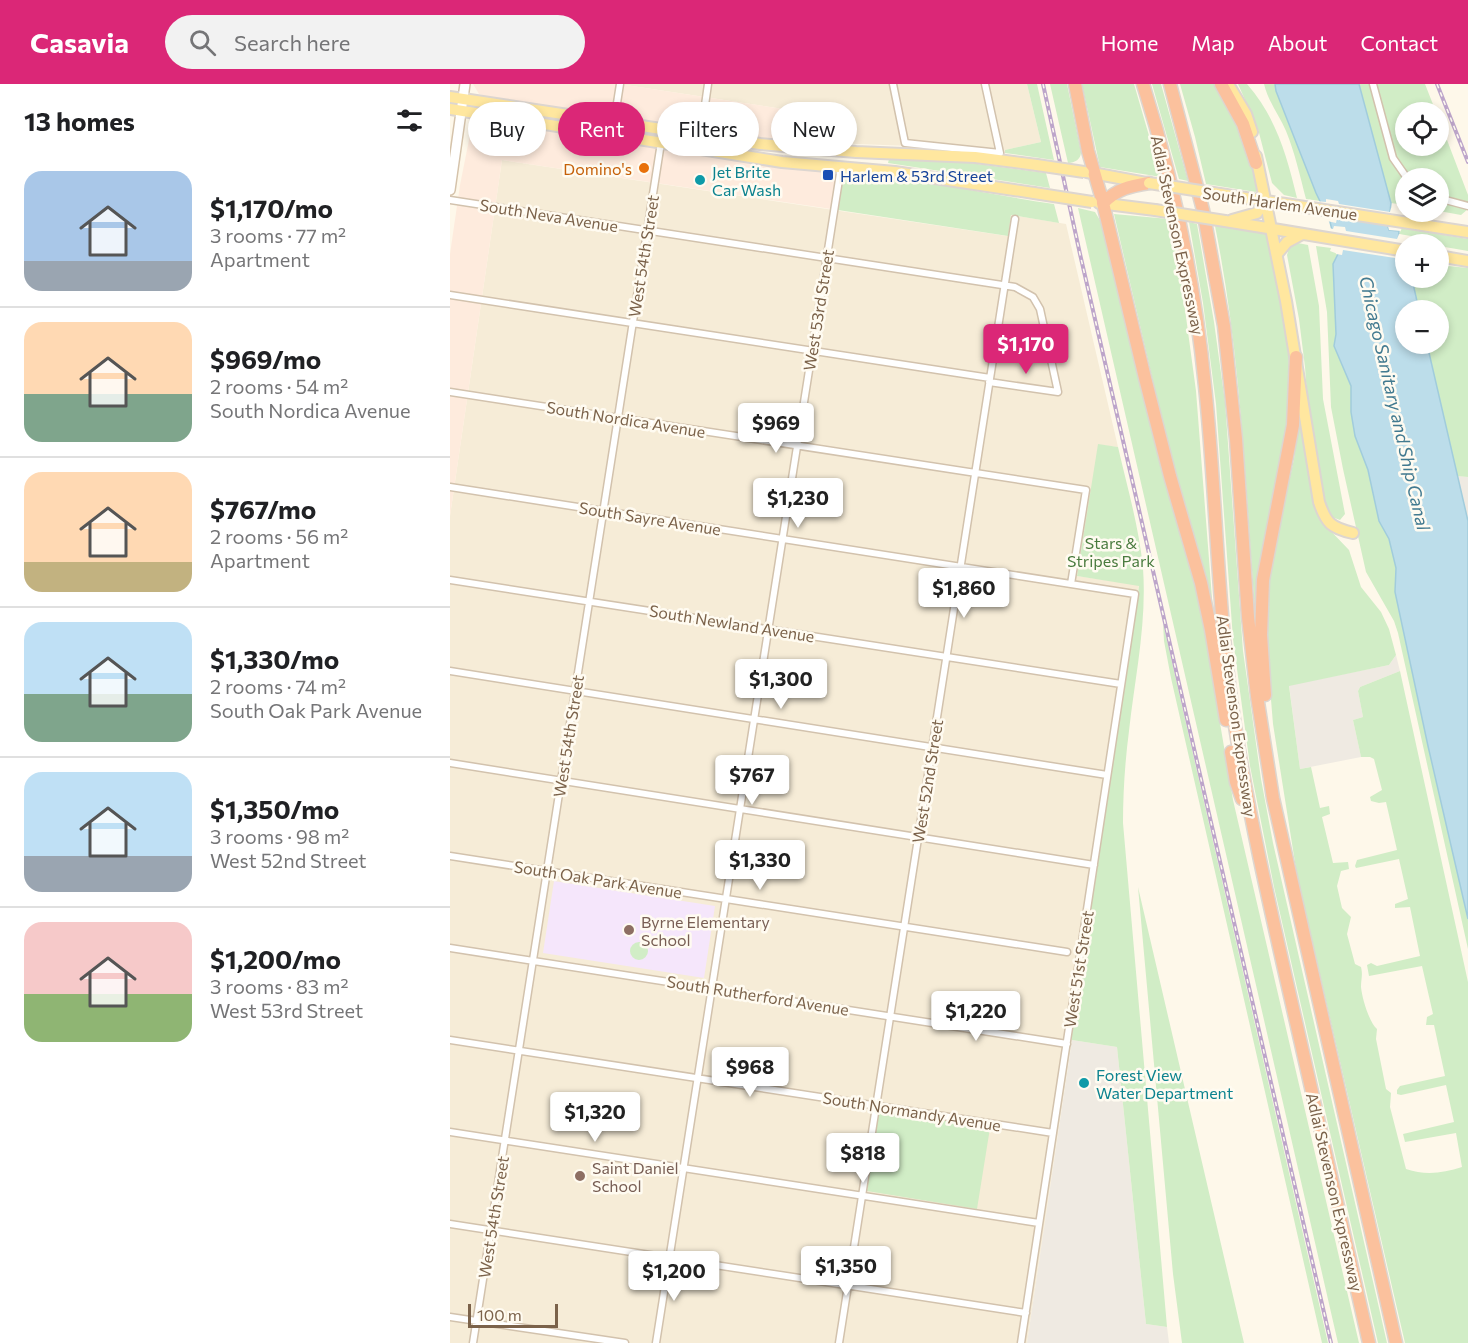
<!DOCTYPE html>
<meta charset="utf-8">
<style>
body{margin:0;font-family:Commissioner,sans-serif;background:#f2f2f2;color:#202124;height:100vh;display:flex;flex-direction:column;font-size:22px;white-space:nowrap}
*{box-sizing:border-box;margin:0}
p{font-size:20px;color:#757577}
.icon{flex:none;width:33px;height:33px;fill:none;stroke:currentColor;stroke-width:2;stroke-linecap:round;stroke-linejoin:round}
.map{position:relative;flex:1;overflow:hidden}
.drawer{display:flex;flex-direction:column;background:#fff;width:450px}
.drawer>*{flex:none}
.guide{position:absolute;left:18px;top:18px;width:570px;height:54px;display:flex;gap:12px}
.controls{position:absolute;left:945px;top:18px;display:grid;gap:12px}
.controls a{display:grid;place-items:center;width:54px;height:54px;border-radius:50%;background:#fff;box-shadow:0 3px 9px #0003;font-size:30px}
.scale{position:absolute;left:18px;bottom:15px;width:90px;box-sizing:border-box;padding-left:6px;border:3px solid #7b624a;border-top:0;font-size:16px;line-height:21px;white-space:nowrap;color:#7b624a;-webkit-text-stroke:4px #fffbf1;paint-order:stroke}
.price{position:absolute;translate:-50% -51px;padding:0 14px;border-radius:6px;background:#fff;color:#222;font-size:20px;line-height:39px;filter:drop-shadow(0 2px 3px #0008)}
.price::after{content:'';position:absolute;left:50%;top:36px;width:18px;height:14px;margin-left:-9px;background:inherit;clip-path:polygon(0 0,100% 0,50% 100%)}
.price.on{background:#db2777;color:#fff}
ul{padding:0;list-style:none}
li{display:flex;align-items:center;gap:18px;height:150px;padding:0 24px}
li+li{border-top:2px solid #e0e0e0}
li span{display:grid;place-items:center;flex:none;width:168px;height:120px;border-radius:18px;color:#555}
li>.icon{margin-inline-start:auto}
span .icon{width:72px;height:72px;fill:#fffc;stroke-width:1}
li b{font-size:26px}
h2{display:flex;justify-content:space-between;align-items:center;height:72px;padding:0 24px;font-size:26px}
.chip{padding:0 21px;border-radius:27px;background:#fff;box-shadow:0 3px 9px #0003;font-size:21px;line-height:54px}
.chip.on{background:#db2777;color:#fff}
header{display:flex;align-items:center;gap:36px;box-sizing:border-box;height:84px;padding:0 30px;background:#db2777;color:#fff}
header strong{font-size:28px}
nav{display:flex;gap:33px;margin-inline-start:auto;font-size:21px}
.search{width:420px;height:54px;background:#f2f2f2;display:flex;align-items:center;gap:15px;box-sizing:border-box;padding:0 21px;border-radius:33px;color:#757577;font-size:22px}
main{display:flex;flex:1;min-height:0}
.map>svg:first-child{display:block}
</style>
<header>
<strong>Casavia</strong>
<div class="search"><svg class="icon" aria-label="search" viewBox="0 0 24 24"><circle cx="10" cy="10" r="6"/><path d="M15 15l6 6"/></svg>Search here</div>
<nav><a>Home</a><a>Map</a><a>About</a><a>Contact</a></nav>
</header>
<main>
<section class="drawer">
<h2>13 homes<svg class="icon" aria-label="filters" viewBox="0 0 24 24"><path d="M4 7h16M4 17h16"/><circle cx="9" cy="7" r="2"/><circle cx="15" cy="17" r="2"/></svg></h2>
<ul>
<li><span style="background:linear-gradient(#a9c7e8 75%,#9aa5b1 0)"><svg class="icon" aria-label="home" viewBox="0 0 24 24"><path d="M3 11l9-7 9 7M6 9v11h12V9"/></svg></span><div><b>$1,170/mo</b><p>3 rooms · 77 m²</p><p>Apartment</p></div></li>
<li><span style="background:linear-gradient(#ffd9b3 60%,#7fa58c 0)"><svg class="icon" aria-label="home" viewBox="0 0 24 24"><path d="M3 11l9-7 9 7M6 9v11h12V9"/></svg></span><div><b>$969/mo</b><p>2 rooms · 54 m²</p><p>South Nordica Avenue</p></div></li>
<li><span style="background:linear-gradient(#ffd9b3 75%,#c2b280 0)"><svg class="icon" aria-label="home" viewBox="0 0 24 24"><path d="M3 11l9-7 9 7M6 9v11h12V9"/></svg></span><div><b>$767/mo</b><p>2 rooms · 56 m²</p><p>Apartment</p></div></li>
<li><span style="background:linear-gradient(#bfe0f5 60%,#7fa58c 0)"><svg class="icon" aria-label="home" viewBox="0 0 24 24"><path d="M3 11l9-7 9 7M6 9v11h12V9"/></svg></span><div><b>$1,330/mo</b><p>2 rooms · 74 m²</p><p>South Oak Park Avenue</p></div></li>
<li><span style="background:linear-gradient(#bfe0f5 70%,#9aa5b1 0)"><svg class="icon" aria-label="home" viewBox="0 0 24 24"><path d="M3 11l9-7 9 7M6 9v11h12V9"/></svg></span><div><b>$1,350/mo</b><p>3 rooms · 98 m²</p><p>West 52nd Street</p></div></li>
<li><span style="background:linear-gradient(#f6c9c9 60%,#8fb573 0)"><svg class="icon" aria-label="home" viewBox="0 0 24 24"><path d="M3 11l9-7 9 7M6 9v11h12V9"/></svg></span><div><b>$1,200/mo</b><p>3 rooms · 83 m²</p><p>West 53rd Street</p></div></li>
</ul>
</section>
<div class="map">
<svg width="1018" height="1259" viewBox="0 0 1018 1259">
<rect width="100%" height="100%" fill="#fef8ea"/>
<path fill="#f6ecd7" d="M169,0H577L591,58L555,66V69L486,63L329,57L333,25Z
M52,76L557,152L561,131L616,140L668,363L649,361L627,492L689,501L622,945V956L577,1259H0V432Z"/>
<path fill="#feebdd" d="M23,0H169L333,25L329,57L36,12L29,10Z
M30,37L394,90L388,126L52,76L0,432V170L10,101L20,51L24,41Z"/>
<path fill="#efeae2" d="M1007,392L1018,393V437Z
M946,571L950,587L910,603L908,607L913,633L903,636L911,673L850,685L839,601L939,581Z
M622,956L667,963L696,1240L717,1243L719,1259H577Z"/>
<path fill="#f5e6fb" d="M104,797L265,822L254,894L93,869Z"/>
<path fill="#d1edc6" d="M577,0H587L604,76L555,69V66L591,58Z
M600,0H617L631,68C631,75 625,79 618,79Z
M632,0H684L711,93L650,83Z
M702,0H711L738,97L729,95Z
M730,0H766C782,26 808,77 806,108L756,100L745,53Z
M788,0H797C826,33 837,72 847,114L834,111L822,99L808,45Z
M814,0H825L826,7L870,117L856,115C850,92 845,69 836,47C829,31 818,17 814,0Z
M909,0H975L986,28H956V62H988L989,35L1018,111V125L1011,131L989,127L988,94H956L955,121L941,119Z
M439,75L520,79L596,89L600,104L438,79Z
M394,90C465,93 534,110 604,120L609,139L561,131L558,152L388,126Z
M628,124L645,128L651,138L706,362L747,503L783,716L909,1259H888Z
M664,130L719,135L731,196L746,307L763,527L720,370Z
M739,138L747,140L764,238L775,318L793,567L811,695L823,759L937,1259H928L824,803L800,682L783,555L766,320L753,219Z
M765,142L819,150L838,256L840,310L839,338L807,527L805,528C795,397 791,271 765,142Z
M952,144L1018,155V167L960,157L961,152L949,150Z
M848,159L858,161L869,222L873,315L895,430L890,436L882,433L872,416L857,311L855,283L849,235L837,171L839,164Z
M866,162L881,164L880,167L888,170L883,180L886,250L884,262L901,302V328L905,352L918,386L929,437L939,455L946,484L945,508L978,662L1018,835V865L948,549L944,537L916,488L893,385L881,323L877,228Z
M989,181L1018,184V393L1007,392L977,260H988V226H969L962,194H988Z
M849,336H853L875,441L899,466L911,503L931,528L939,545L946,571L939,581L839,602L850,685L861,683L870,724L879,722L880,730L872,733L883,779L898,778L899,785L891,787L887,802L892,824L901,833L897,850L905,880L911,883C913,891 911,895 911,903C912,914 919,938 927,945L926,955L936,1005L941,1009L940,1023L956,1085C976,1092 993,1089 1012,1083L1006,1049L955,1058L953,1050L1004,1038L996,1001L951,1011L947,1010V1006L950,1002L995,992L984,941H976L977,933L983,930L972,882L919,892L917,881L921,879L927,882L970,872L960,823L945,824V820L958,815L949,775L906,784L905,782L907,776L947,766L936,718L929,719L921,717L920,713L932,706L924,675L920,673H911L903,636L913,633L908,607L910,603L950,587L1018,898V1259H955L847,791L823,640L817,567L818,505L827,453L844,375Z
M648,360L668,363C677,402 689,443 693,484C697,539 685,593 679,647C675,678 673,708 673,739L717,1243L696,1240L667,963L622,956V945L689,502L627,492Z
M713,539L878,1259H872L721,594L714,557Z
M688,803L794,1259H732L723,1190Z
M180 867a9 9 0 1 1 18 0a9 9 0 1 1-18 0Z
M432,1027L540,1044L527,1125L417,1107L428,1032Z"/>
<path fill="#bcddea" stroke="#a1ccdc" stroke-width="1.5" d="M825,0H909L941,119L938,143L939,146L949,147L946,178L955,179L956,194L962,195L969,226H956V260H977L1018,437V835L978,662L945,508L946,484L939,455L929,437L918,386L905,352L901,328V302L884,262L886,250L883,180L888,170L880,138L866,109L826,7Z"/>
<path fill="#fef8ea" d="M876,115L888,117L889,120L940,128L941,124H944L941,143L950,144L951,147L939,146L938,142L887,134L886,139L877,137L866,117L876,118Z
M884,142L895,143L896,147L947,155L949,150L952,151L948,174L956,176L955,179L946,178L945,174L893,166L892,171L886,170L879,144L883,145Z"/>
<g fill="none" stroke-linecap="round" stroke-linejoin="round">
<defs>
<path id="minor" d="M443,0L455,59L550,69L535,0
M923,0L943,74L957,94
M164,38L170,0
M249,63L258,0
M988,114L1018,122
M0,116L565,203L583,213L590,225L608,308L539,298
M0,211L540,294
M0,308L636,406L621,500
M0,403L685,510L571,1259
M0,496L671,600
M0,587L657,691
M0,679L644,781
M0,772L617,868
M0,864L617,960
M0,956L603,1049
M0,1048L589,1139
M0,1140L576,1229
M0,1233L175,1259
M23,1259L213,46
M206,1259L391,83
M389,1259L565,135"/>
<path id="secondary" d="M0,106L15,0"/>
<path id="primary" d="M778,0L796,30L802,48
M0,13L310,60L406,68L525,73L587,81
M0,25L332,78L445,88L584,109
M806,72L836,217L869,418C876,439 881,444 903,449
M637,88L696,99
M770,110L1018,148
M649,119L705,126
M782,136L807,129L816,116
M775,137L956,167
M827,170L837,158L852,150
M988,172L1018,177"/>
<path id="motorway" d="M625,0L638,67L653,119L695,294L720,392L751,499L761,546L776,636
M693,0C724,98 745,200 755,302C767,416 767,530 785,642C799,731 819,819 839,907C865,1025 892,1142 919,1259
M720,0L753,126L774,242L786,355L798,533L807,612L823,714L946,1259
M771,0L793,40L806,79
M653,119C667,105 680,102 699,99
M815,611L811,551L813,496L843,341L846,273
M781,668L786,698L792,715"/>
</defs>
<use href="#minor" stroke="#d2c2ad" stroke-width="9"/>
<use href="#secondary" stroke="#d5c3ab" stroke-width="12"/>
<use href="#primary" stroke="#ddd6d0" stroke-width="14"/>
<use href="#motorway" stroke="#ddd6d0" stroke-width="15"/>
<use href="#minor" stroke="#fff" stroke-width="6"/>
<use href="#secondary" stroke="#fff" stroke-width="9"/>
<use href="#primary" stroke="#ffe79f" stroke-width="10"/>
<use href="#motorway" stroke="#fbc19d" stroke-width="12"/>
<defs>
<path id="rail" d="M593,0L630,170L881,1259
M987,0L1018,78"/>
</defs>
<use href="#rail" stroke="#bda5ca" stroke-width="4"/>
<use href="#rail" stroke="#fffbf1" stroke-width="1.5" stroke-dasharray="4.5" stroke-linecap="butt"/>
<defs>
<path id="primary-bridge" d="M587,81L634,88
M699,99L770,110
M584,109L642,118
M705,126L775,137"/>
</defs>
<use href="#primary-bridge" stroke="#ddd6d0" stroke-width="14" stroke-linecap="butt"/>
<use href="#primary-bridge" stroke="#ffe79f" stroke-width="10"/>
</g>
<circle fill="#e8710a" stroke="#fffbf1" stroke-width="2" cx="194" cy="84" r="6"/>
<rect fill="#1a4fb4" stroke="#fffbf1" stroke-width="2" x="372" y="85" width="12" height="12" rx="3"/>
<g fill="#0f9aa8" stroke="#fffbf1" stroke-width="2">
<circle cx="250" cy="96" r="6"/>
<circle cx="634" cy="999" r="6"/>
</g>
<g fill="#8d6e63" stroke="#fffbf1" stroke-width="2">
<circle cx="179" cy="846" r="6"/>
<circle cx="130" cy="1092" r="6"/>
</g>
<g text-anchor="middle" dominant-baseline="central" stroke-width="5" stroke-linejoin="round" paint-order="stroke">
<g font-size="16" fill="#c56008" stroke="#fffbf1" text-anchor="end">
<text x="182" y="84">Domino's</text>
</g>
<g font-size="16" fill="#0d838f" stroke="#fffbf1" text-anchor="start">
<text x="262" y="87">Jet Brite<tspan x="262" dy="18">Car Wash</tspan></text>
<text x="646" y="990">Forest View<tspan x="646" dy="18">Water Department</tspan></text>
</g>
<g font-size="16" fill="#164399" stroke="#fffbf1" text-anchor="start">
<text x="390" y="91">Harlem &amp; 53rd Street</text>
</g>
<g font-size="16" fill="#7b624a" stroke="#fffbf1">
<text transform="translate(830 119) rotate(8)">South Harlem Avenue</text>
<text transform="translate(99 131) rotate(9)">South Neva Avenue</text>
<text transform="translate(728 151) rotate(78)">Adlai Stevenson Expressway</text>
<text transform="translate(193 172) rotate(-81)">West 54th Street</text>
<text transform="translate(368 226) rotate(-81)">West 53rd Street</text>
<text transform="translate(176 335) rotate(9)">South Nordica Avenue</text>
<text transform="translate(200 434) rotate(9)">South Sayre Avenue</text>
<text transform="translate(282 539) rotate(9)">South Newland Avenue</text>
<text transform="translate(787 632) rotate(82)">Adlai Stevenson Expressway</text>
<text transform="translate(118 652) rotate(-81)">West 54th Street</text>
<text transform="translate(477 697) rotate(-81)">West 52nd Street</text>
<text transform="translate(148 795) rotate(9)">South Oak Park Avenue</text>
<text transform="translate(628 885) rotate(-81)">West 51st Street</text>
<text transform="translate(308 911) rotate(9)">South Rutherford Avenue</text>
<text transform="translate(462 1027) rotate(9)">South Normandy Avenue</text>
<text transform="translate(885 1108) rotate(77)">Adlai Stevenson Expressway</text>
<text transform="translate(43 1133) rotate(-81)">West 54th Street</text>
</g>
<g font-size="16" fill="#497b3e" stroke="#fffbf1">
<text x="661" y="458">Stars &amp;<tspan x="661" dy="18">Stripes Park</tspan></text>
</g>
<g font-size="16" fill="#785e54" stroke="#fffbf1" text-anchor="start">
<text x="191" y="837">Byrne Elementary<tspan x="191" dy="18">School</tspan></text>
<text x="142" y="1083">Saint Daniel<tspan x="142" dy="18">School</tspan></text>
</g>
<g font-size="18" font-style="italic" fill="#427a90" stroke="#fffbf1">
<text transform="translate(945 319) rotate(77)">Chicago Sanitary and Ship Canal</text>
</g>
</g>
</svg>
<div class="controls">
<a><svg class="icon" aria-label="locate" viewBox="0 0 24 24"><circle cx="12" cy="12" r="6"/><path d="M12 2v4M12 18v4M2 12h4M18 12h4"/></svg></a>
<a><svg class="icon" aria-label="layers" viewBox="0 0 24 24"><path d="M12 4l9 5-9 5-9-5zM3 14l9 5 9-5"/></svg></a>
<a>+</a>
<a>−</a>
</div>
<div class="scale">100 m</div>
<b class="price on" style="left:576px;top:291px">$1,170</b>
<b class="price" style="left:326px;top:370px">$969</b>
<b class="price" style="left:348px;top:445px">$1,230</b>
<b class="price" style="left:514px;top:535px">$1,860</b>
<b class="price" style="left:331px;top:626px">$1,300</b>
<b class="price" style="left:302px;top:722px">$767</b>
<b class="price" style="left:310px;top:807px">$1,330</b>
<b class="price" style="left:526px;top:958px">$1,220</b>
<b class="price" style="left:300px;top:1014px">$968</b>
<b class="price" style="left:145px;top:1059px">$1,320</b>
<b class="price" style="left:413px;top:1100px">$818</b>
<b class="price" style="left:396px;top:1213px">$1,350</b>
<b class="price" style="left:224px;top:1218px">$1,200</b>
<div class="guide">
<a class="chip">Buy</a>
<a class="chip on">Rent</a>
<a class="chip">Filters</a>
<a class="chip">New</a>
</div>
</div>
</main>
